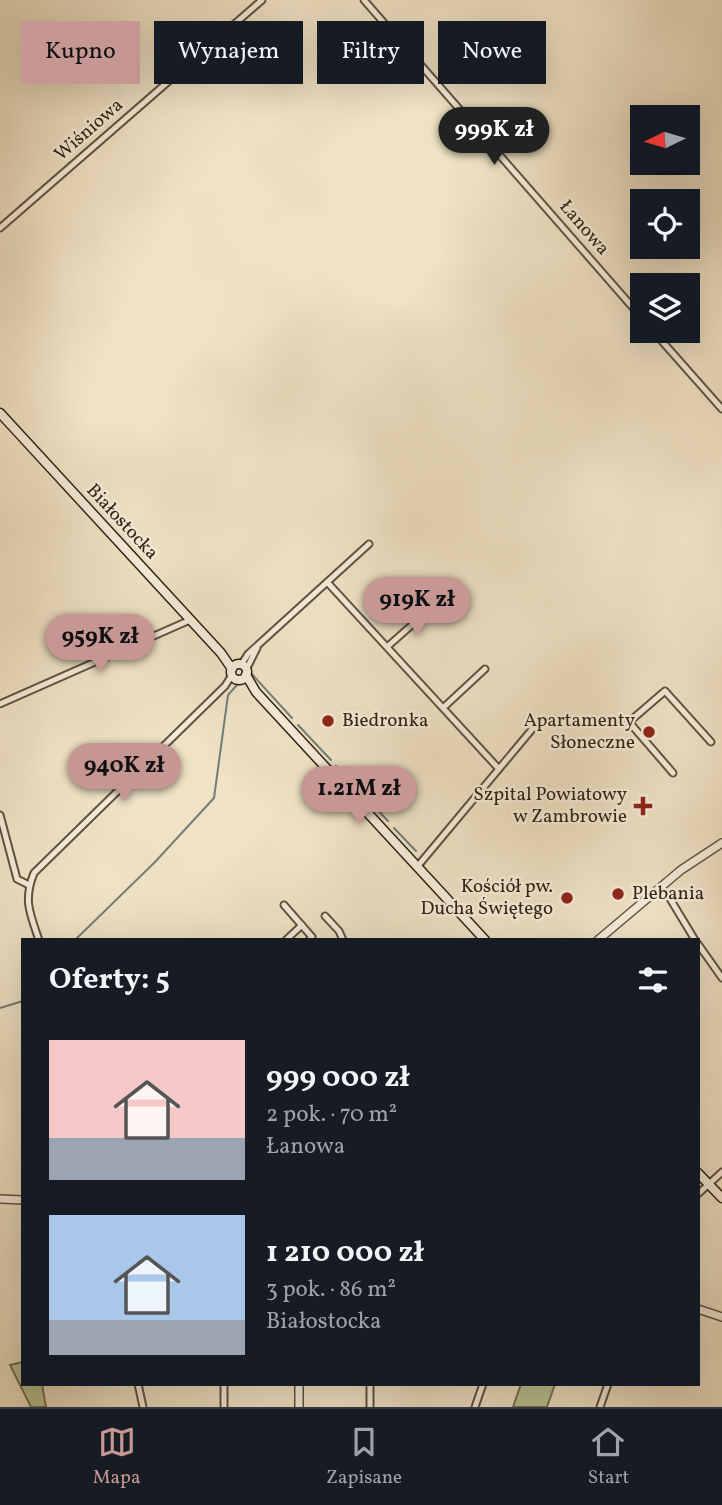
<!DOCTYPE html>
<html lang="pl">
<meta charset="utf-8">
<style>
body{margin:0;font-family:Vollkorn,serif;background:#242831;color:#f1f3f6;height:100vh;display:flex;flex-direction:column;font-size:26px;white-space:nowrap}
*{box-sizing:border-box;margin:0}
p{font-size:23px;color:#9ea1a6}
.icon{flex:none;width:38px;height:38px;fill:none;stroke:currentColor;stroke-width:2;stroke-linecap:round;stroke-linejoin:round}
.map{position:relative;flex:1;overflow:hidden}
.details{position:absolute;left:21px;top:938px;width:679px;height:448px;display:flex;flex-direction:column;background:#171b24;border-radius:0px;box-shadow:0 7px 28px #0002}
.details>*{flex:none}
.banner{position:absolute;left:21px;top:21px;width:681px;height:63px;display:flex;gap:14px}
.needle{width:46px;rotate:265deg}
.tools{position:absolute;left:630px;top:105px;display:grid;gap:14px}
.tools a{display:grid;place-items:center;width:70px;height:70px;border-radius:0px;background:#171b24;box-shadow:0 7px 28px #0002;font-size:35px}
.price{position:absolute;translate:-50% -60px;padding:0 16px;border-radius:24px;background:#c59692;color:#111;font-size:23px;line-height:46px;filter:drop-shadow(0 2px 4px #0008)}
.price::after{content:'';position:absolute;left:50%;top:42px;width:21px;height:16px;margin-left:-10px;background:inherit;clip-path:polygon(0 0,100% 0,50% 100%)}
.price.selected{background:#222;color:#fff}
ul{padding:0;list-style:none}
li{display:flex;align-items:center;gap:21px;height:175px;padding:0 28px}
li span{display:grid;place-items:center;flex:none;width:196px;height:140px;border-radius:0px;color:#555}
li>.icon{margin-inline-start:auto}
span .icon{width:84px;height:84px;fill:#fffc;stroke-width:1}
li b{font-size:30px}
h2{display:flex;justify-content:space-between;align-items:center;height:84px;padding:0 28px;font-size:30px}
.tag{padding:0 24px;border-radius:0px;background:#171b24;box-shadow:0 7px 28px #0002;font-size:24px;line-height:63px}
.tag.selected{background:#c59692;color:#111}
.dock{display:flex;justify-content:space-around;align-items:center;height:98px;border-top:2px solid #363941;background:#171b24;font-size:19px;color:#9ea1a6}
.dock a{display:grid;justify-items:center;gap:4px}
.dock .selected{color:#c59692}
.map>svg:first-child{display:block}
</style>
<div class="map">
<svg width="722" height="1407" viewBox="0 0 722 1407">
<rect width="100%" height="100%" fill="#efe2c5"/>
<filter id="stains"><feTurbulence type="fractalNoise" baseFrequency=".00286" numOctaves="4"/><feColorMatrix values="0 0 0 0 .2 0 0 0 0 .09 0 0 0 0 .02 0 0 0 .5 -.17"/></filter>
<radialGradient id="worn" r=".72"><stop offset=".6" stop-color="#630" stop-opacity="0"/><stop offset="1" stop-color="#630" stop-opacity=".3"/></radialGradient>
<path fill="#bbc393" stroke="#767253" stroke-width="2" d="M23,1362V1384H42L46,1407H31L10,1365Z
M521,1384H555L547,1407H513Z"/>
<g fill="none" stroke-linecap="round" stroke-linejoin="round">
<path stroke="#737e7b" stroke-width="2" d="M250,672L292,718
M298,725L331,760
M336,766L388,821
M394,828L416,851
M75,940L155,862L214,798L228,695L237,685
M0,1008L23,1001"/>
<defs>
<path id="minor" d="M364,0L642,318
M0,228L262,0
M653,331L722,409
M327,582L499,769
M387,647L430,609
M241,665L248,654L369,544
M246,670L257,648
M0,704L190,620
M443,708L485,669
M673,773L629,722L665,691L711,742
M0,815L17,879L29,885
M417,867L534,727
M660,888L669,897L695,940
M284,905L312,937L309,940
M325,916L339,931L343,940
M39,940C30,914 23,900 34,873L225,686L232,675
M286,940L302,925
M698,944L722,978
M698,1194L722,1172
M138,1384L143,1407
M224,1384V1407
M370,1407V1384
M475,1407L483,1384
M600,1407L608,1384"/>
<path id="tertiary" d="M598,940L681,870L722,843
M0,1199L23,1200
M698,1309L722,1317
M299,1384V1407"/>
<path id="secondary" d="M0,413L221,653L232,669
M231 672a8 8 0 1 1 16 0a8 8 0 1 1-16 0Z
M246,675L256,692L485,940
M698,1173L722,1198"/>
</defs>
<use href="#minor" stroke="#605240" stroke-width="9"/>
<use href="#tertiary" stroke="#605240" stroke-width="10"/>
<use href="#secondary" stroke="#302213" stroke-width="11"/>
<use href="#minor" stroke="#f5ecd9" stroke-width="5"/>
<use href="#tertiary" stroke="#f5ecd9" stroke-width="7"/>
<use href="#secondary" stroke="#f5ecd9" stroke-width="8"/>
</g>
<g fill="#8f2418" stroke="#f5ecd9" stroke-width="2.5">
<circle cx="328" cy="721" r="7"/>
<circle cx="649" cy="732" r="7"/>
<path d="M639.5 795.5h7v7h7v7h-7v7h-7v-7h-7v-7h7z"/>
<circle cx="618" cy="894" r="7"/>
<circle cx="567" cy="898" r="7"/>
</g>
<g text-anchor="middle" dominant-baseline="central" stroke-width="5" stroke-linejoin="round" paint-order="stroke">
<g font-size="19" fill="#302213" stroke="#f5ecd9">
<text transform="translate(89 130) rotate(-41)">Wiśniowa</text>
<text transform="translate(584 228) rotate(49)">Łanowa</text>
<text transform="translate(122 522) rotate(47)">Białostocka</text>
</g>
<g font-size="19" fill="#302213" stroke="#f5ecd9" text-anchor="end">
<text x="342" y="721" text-anchor="start">Biedronka</text>
<text x="635" y="721">Apartamenty<tspan x="635" dy="22">Słoneczne</tspan></text>
<text x="627" y="795">Szpital Powiatowy<tspan x="627" dy="22">w Zambrowie</tspan></text>
<text x="553" y="887">Kościół pw.<tspan x="553" dy="22">Ducha Świętego</tspan></text>
<text x="632" y="894" text-anchor="start">Plebania</text>
</g>
</g>
<rect width="100%" height="100%" filter="url(#stains)"/>
<rect width="100%" height="100%" fill="url(#worn)"/>
</svg>
<div class="tools">
<a><svg class="needle" viewBox="-14 -14 28 28"><path d="M0-13l5 13h-10z" fill="#e53935"/><path d="M0 13l5-13h-10z" fill="#9ea1a6"/></svg></a>
<a><svg class="icon" aria-label="locate" viewBox="0 0 24 24"><circle cx="12" cy="12" r="6"/><path d="M12 2v4M12 18v4M2 12h4M18 12h4"/></svg></a>
<a><svg class="icon" aria-label="layers" viewBox="0 0 24 24"><path d="M12 4l9 5-9 5-9-5zM3 14l9 5 9-5"/></svg></a>
</div>
<b class="price selected" style="left:494px;top:167px">999K zł</b>
<b class="price" style="left:417px;top:637px">919K zł</b>
<b class="price" style="left:100px;top:674px">959K zł</b>
<b class="price" style="left:124px;top:803px">940K zł</b>
<b class="price" style="left:359px;top:826px">1.21M zł</b>
<div class="banner">
<a class="tag selected">Kupno</a>
<a class="tag">Wynajem</a>
<a class="tag">Filtry</a>
<a class="tag">Nowe</a>
</div>
<section class="details">
<h2>Oferty: 5<svg class="icon" aria-label="filters" viewBox="0 0 24 24"><path d="M4 7h16M4 17h16"/><circle cx="9" cy="7" r="2"/><circle cx="15" cy="17" r="2"/></svg></h2>
<ul>
<li><span style="background:linear-gradient(#f6c9c9 70%,#9aa5b1 0)"><svg class="icon" aria-label="home" viewBox="0 0 24 24"><path d="M3 11l9-7 9 7M6 9v11h12V9"/></svg></span><div><b>999 000 zł</b><p>2 pok. · 70 m²</p><p>Łanowa</p></div></li>
<li><span style="background:linear-gradient(#a9c7e8 75%,#9aa5b1 0)"><svg class="icon" aria-label="home" viewBox="0 0 24 24"><path d="M3 11l9-7 9 7M6 9v11h12V9"/></svg></span><div><b>1 210 000 zł</b><p>3 pok. · 86 m²</p><p>Białostocka</p></div></li>
</ul>
</section>
</div>
<nav class="dock">
<a class="selected"><svg class="icon" aria-label="map" viewBox="0 0 24 24"><path d="M3 6l6-2 6 2 6-2v14l-6 2-6-2-6 2zM9 4v14M15 6v14"/></svg>Mapa</a>
<a><svg class="icon" aria-label="saved" viewBox="0 0 24 24"><path d="M7 4h10v16l-5-4-5 4z"/></svg>Zapisane</a>
<a><svg class="icon" aria-label="home" viewBox="0 0 24 24"><path d="M3 11l9-7 9 7M6 9v11h12V9"/></svg>Start</a>
</nav>
